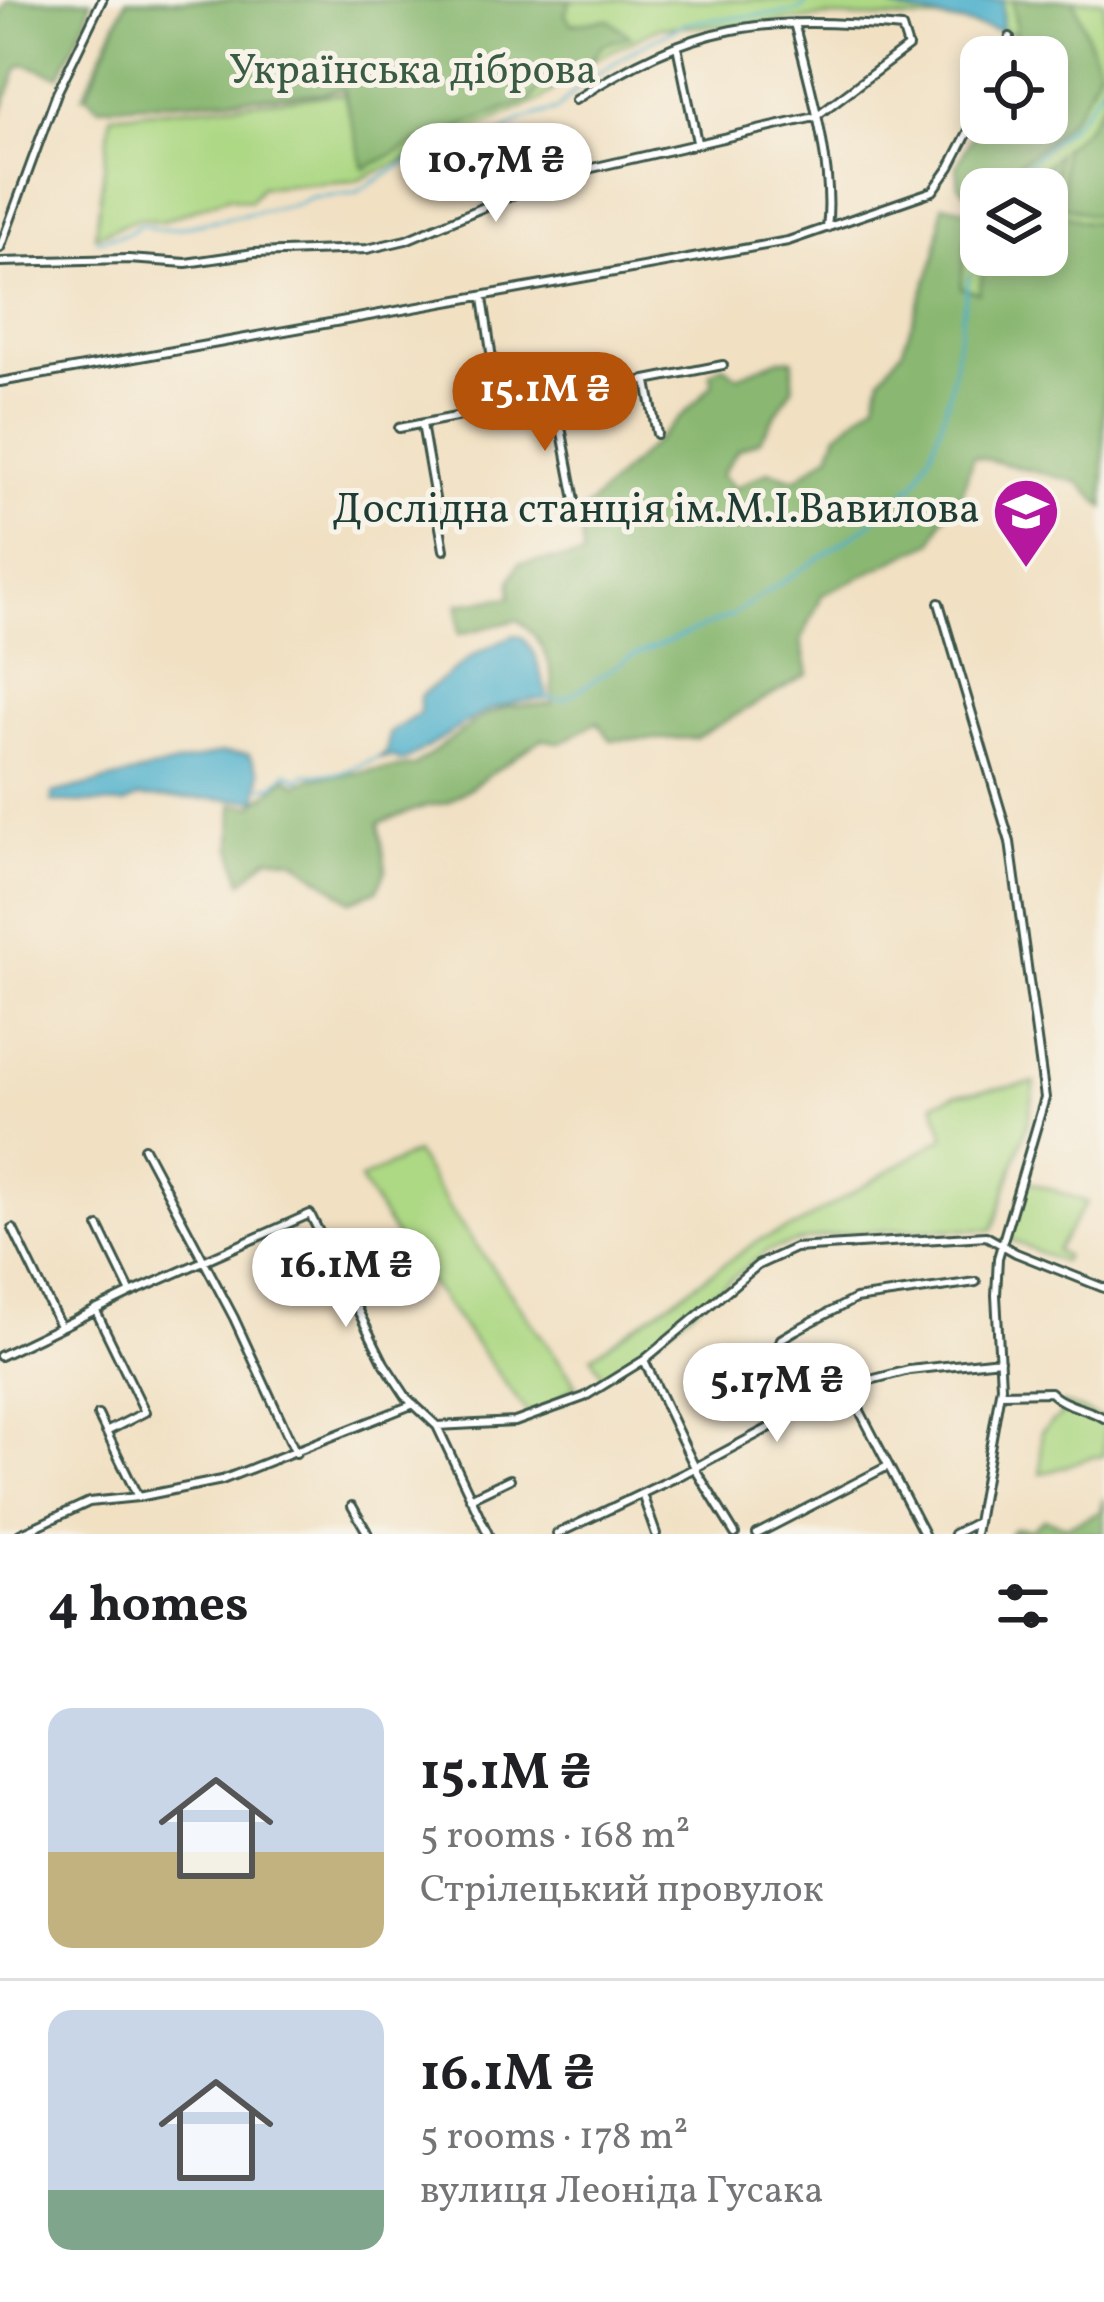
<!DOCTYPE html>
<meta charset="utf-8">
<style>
body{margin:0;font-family:Vollkorn,serif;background:#f2f2f2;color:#202124;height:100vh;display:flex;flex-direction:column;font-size:45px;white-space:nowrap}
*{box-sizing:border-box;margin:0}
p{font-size:39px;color:#757577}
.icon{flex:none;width:66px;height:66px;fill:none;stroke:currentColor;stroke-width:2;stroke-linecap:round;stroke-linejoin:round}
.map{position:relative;height:1534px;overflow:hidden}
.panel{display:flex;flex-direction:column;background:#fff;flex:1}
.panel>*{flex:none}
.fabs{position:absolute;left:960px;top:36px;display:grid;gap:24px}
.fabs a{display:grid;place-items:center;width:108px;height:108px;border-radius:24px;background:#fff;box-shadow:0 6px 18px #0003;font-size:60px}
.price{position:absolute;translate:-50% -102px;padding:0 27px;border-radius:42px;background:#fff;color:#222;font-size:39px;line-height:78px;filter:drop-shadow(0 3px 6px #0008)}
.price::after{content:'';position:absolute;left:50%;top:72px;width:36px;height:27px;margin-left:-18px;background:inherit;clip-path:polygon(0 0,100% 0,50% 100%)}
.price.active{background:#b45309;color:#fff}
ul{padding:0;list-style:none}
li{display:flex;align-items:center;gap:36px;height:300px;padding:0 48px}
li+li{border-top:3px solid #e0e0e0}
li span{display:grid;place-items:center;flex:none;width:336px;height:240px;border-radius:24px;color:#555}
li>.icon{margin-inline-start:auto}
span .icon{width:144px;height:144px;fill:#fffc;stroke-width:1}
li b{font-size:51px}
h2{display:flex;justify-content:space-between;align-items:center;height:144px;padding:0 48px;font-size:51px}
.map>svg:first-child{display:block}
</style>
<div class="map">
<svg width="1104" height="1534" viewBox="0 0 1104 1534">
<rect width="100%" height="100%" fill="#f7f3e8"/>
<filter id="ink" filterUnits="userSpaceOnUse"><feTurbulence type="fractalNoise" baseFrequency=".00833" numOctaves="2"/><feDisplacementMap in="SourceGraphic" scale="24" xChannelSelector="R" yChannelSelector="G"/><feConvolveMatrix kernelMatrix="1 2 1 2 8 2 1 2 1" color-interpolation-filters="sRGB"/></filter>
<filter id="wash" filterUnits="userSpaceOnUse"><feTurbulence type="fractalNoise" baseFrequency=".004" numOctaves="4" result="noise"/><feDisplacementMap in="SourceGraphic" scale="48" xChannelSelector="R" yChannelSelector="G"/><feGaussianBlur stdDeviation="2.7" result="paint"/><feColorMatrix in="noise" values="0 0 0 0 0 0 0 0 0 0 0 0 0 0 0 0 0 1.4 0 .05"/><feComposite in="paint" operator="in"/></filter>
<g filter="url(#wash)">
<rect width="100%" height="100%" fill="#f1e0c2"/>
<path fill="#add884" stroke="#668a5c" stroke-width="3" fill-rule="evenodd" d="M126,0H1104V427L931,361L995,123H1047V57L1018,34L944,20L826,17L737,26L660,27L585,64L541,100L365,177L354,181L261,187L250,201L228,197L160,222L140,218L95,236L111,115L344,94L356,138L346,85L264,92L83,96ZM981,189H1047V255H981Z
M1035,1083L1029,1118L993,1230C917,1229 839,1226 767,1251L604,1379L592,1356L759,1240L797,1226L945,1137L934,1103L958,1094Z
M415,1153L449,1208L577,1385L564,1393L567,1401L529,1415L403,1248L360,1180Z
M1028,1181L1087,1202L1056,1250L1065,1256L1061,1262L1009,1239Z
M1062,1403L1104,1419V1456C1080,1456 1065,1471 1041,1473V1432L1061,1415Z"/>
<path fill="#8ab872" stroke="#547a53" stroke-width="3" d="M8,0H91L86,20L59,76L25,64L18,67L0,117V15Z
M127,0H571L565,14L571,24L608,19L630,36L602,45L590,61L556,71L530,100L465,125L440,139L416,143L364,169L343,89L323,93L99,107L86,95Z
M1013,0H1074L1099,68C1077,129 1022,166 966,193L959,186L957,165L981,119V123H1047V57H1010L1016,28Z
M1104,100V214L1089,215L1064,206L1062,149L1087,126Z
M1057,153L1055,211L1084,222H1104V507L1078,482L973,456L960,500L942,520L933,542L822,595L801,641L808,674L696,738L611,740L597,722L561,743L542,739L447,803L426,806L379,823L386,870L377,890L351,901L295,860L269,857L242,882L232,848L233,804L253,806L287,777L297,785L312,778L414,766L479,719L507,707L552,704C556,670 545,640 518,620L459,634L458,604L511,597V580L519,563L583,557L580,514L699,399L713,383L710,373L723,365L737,376L780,359H793V386L760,440L738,450L721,475L735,488L769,471L796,479L830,454L838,433L876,401L881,377L902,350L936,255L943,204L969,210L961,288L979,293L983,272L1004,263L1007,255H1047V189H1025Z
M1104,1497V1534H1009L1014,1528L1031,1529L1044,1519L1067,1526L1100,1512Z"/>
<path fill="#4db0cc" stroke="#367680" stroke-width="3" d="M892,0H1003L1002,31L894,9Z
M514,635L522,637L535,654L548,699C476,701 460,733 401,762L394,757L379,758L387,751L389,733L420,713V696L474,655Z
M221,753L249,754L260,772L258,800L139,797L125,804L52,802V794Z"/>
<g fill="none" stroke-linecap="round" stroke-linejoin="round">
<path stroke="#4db0cc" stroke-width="3" d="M1008,189C1034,146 1079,132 1104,80
M97,240L129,233L141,224L158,230L178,228L297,204L311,197L355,193L420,155L433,150L454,152L469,143L497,137L522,120L557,110L582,84L637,48L689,22L792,12L803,8L808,0
M545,697L563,700L630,657L731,616L867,526L917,481L935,442L949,395L969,275
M263,787L275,785L287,772L300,780L304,774H339L378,758"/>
</g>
</g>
<g filter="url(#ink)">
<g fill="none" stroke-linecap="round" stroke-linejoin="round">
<defs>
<path id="minor" d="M794,23C809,81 835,169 827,228
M677,46L697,142
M1005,57L1010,37
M0,248L57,93L102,0
M0,262L128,259L186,263L254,253L367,249L406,240L557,176L815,117L908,47L902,28C764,15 692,23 575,100
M483,298L494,372L506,409
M0,382L788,241L933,191L950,167L981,107
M647,382L657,434
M556,401L575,500
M422,424L444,550
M399,428L723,365
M939,603L1010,842L1045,1098L998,1258L996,1295L1001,1386L975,1534
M144,1148L234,1318L296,1453
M99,1227L131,1293
M13,1229L60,1326
M95,1309L145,1412L106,1432
M0,1356L131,1293L310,1214L384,1363L407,1398L437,1426L515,1422L584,1397L644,1360L758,1265L795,1248L986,1236L1016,1253L1104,1288
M644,1360L697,1472L735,1534
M737,1374L774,1355L781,1339L796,1330L855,1299L976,1282
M847,1386L924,1534
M1000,1393L1050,1392C1063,1406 1087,1408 1104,1418
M98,1415L138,1497
M437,1426L488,1534
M642,1494L656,1534
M470,1498L510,1479
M352,1506L368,1534
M20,1534L89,1502L138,1497L222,1480L414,1404
M557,1534L683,1474L847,1386L909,1370L1000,1360
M757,1534L888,1466
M954,1534L977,1522"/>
</defs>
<use href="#minor" stroke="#3e5549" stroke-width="12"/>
<use href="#minor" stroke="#fff" stroke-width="6"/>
</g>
</g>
<defs>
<symbol id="university-pin" viewBox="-11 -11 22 30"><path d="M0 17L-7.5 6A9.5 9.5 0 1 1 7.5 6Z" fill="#b5179e" stroke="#f7f3e8"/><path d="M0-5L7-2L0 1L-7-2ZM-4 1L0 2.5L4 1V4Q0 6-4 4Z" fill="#fff"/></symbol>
</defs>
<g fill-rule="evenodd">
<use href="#university-pin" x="988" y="473" width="76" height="104"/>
</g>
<g text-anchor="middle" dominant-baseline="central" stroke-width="10" stroke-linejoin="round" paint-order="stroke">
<g font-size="42" fill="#3b5c44" stroke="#f7f3e8">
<text x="413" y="72">Українська діброва</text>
</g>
<g font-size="42" fill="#1f3d34" stroke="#f7f3e8" text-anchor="end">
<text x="980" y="511">Дослідна станція ім.М.І.Вавилова</text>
</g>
</g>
</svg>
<div class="fabs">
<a><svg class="icon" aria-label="locate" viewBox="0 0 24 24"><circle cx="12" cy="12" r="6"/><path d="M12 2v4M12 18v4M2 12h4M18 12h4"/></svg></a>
<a><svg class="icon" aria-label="layers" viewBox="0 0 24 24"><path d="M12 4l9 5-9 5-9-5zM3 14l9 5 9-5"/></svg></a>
</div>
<b class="price" style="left:496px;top:225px">10.7M ₴</b>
<b class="price active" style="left:545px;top:454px">15.1M ₴</b>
<b class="price" style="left:346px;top:1330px">16.1M ₴</b>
<b class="price" style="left:777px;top:1445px">5.17M ₴</b>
</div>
<section class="panel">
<h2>4 homes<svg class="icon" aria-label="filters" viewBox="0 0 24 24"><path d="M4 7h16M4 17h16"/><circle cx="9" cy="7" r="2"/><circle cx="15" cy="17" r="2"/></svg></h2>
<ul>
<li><span style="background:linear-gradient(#c9d6e8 60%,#c2b280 0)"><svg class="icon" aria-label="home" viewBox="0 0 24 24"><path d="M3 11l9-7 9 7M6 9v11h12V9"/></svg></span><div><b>15.1M ₴</b><p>5 rooms · 168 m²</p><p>Стрілецький провулок</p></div></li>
<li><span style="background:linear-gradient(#c9d6e8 75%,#7fa58c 0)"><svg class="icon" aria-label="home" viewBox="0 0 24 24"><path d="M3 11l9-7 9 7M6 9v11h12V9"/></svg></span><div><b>16.1M ₴</b><p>5 rooms · 178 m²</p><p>вулиця Леоніда Гусака</p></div></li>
</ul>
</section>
